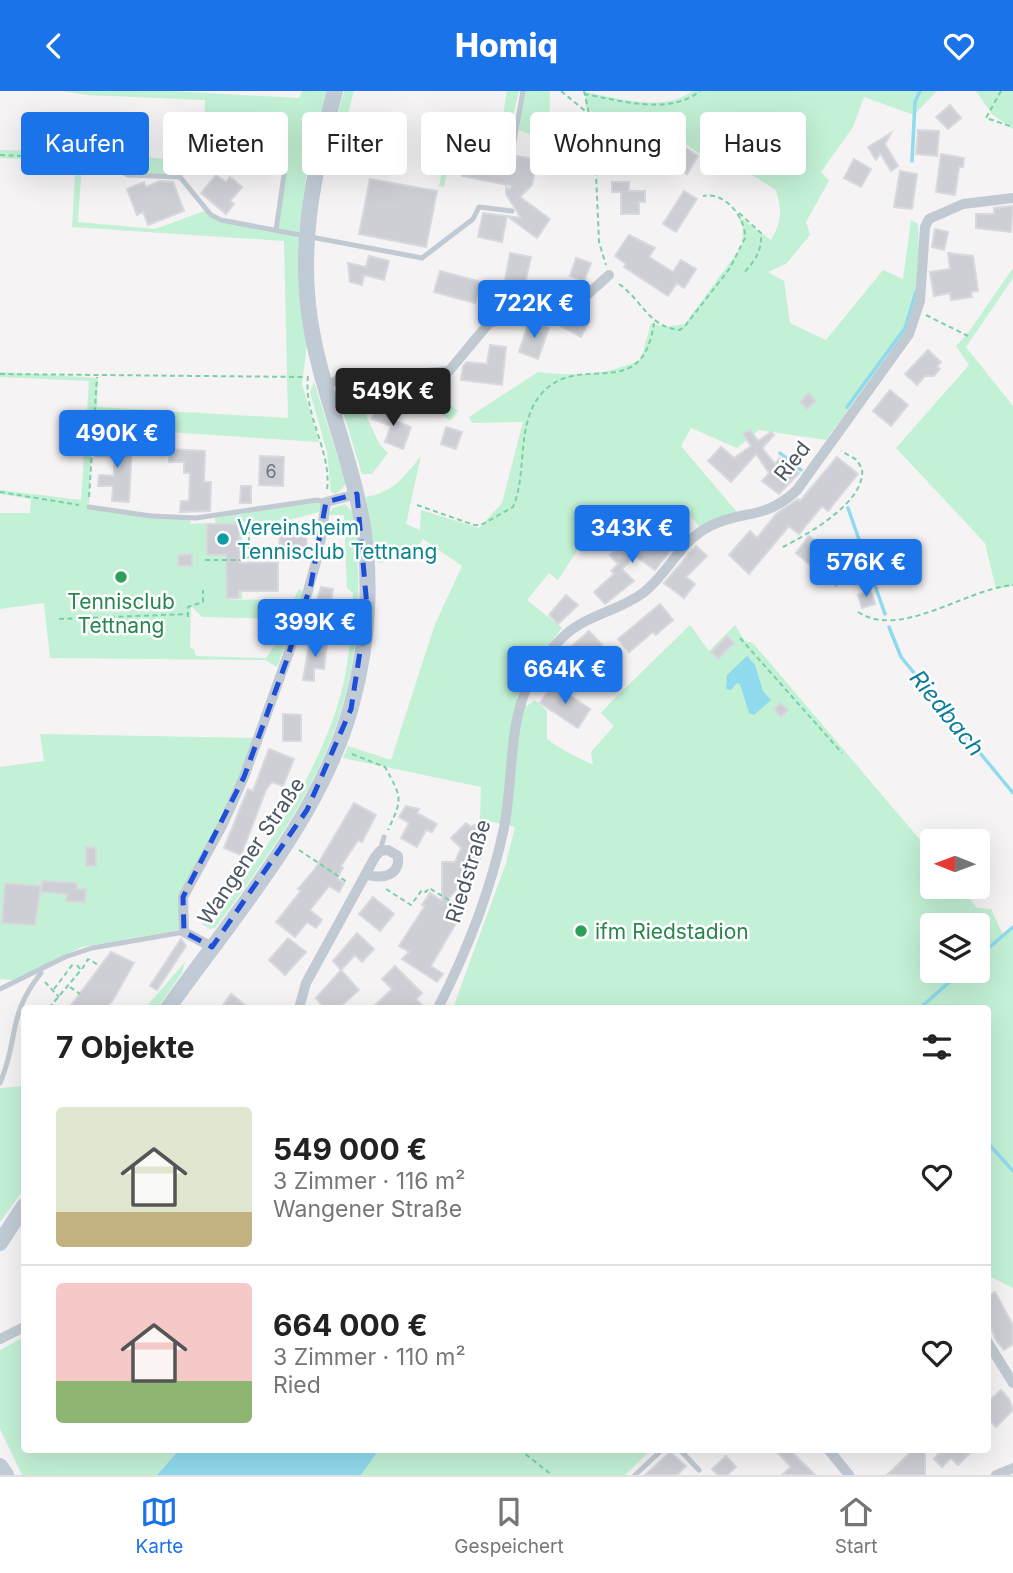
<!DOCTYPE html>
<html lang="de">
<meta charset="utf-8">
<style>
body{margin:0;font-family:Inter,sans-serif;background:#f2f2f2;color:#222;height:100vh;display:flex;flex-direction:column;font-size:26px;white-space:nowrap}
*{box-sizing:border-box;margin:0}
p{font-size:23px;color:#767676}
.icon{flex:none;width:38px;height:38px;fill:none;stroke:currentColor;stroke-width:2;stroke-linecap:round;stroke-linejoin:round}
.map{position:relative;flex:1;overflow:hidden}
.side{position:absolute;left:21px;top:914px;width:970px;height:448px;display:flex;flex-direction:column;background:#fff;border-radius:7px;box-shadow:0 7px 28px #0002}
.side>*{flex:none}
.banner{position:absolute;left:21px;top:21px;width:971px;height:63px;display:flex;gap:14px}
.needle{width:46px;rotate:271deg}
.tools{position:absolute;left:920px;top:738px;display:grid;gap:14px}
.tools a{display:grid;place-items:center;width:70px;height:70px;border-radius:7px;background:#fff;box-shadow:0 7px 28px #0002;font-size:35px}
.price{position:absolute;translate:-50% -60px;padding:0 16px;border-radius:7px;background:#1a73e8;color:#fff;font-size:23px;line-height:46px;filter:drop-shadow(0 2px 4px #0008)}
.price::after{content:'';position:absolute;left:50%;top:42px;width:21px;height:16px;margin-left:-10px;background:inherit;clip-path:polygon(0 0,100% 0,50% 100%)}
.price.on{background:#222;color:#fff}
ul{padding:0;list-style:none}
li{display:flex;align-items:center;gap:21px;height:175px;padding:0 35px}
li+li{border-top:2px solid #e0e0e0}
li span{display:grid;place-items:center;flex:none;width:196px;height:140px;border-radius:7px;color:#555}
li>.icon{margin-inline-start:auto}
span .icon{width:84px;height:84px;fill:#fffc;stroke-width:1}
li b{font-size:30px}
h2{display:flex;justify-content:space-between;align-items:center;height:84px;padding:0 35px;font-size:30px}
.tag{padding:0 24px;border-radius:7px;background:#fff;box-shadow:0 7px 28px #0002;font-size:24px;line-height:63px}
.tag.on{background:#1a73e8;color:#fff}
header{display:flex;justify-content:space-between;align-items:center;height:91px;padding:0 35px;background:#1a73e8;color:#fff;font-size:32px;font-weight:800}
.dock{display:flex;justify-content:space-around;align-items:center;height:98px;border-top:2px solid #e0e0e0;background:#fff;font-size:19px;color:#767676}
.dock a{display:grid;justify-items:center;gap:4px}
.dock .on{color:#1a73e8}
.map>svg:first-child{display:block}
</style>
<header><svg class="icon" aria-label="back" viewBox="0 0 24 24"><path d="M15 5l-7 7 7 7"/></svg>Homiq<svg class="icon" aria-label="heart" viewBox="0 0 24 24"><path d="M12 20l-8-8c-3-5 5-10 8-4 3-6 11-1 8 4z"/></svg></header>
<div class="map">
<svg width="1013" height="1384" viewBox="0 0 1013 1384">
<rect width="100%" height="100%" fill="#f5f3f3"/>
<path fill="#c3f1d5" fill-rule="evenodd" d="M63,0H171L299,7L302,0H327L307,78L299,145L300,202L307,253L302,293L319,351L167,341L168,326L93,324L89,416L191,427L190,433L215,432V424L323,410V420L289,429L242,431V508L225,509L294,508L299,498L304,501L294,528L202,526L191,515L190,557L194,558L196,565L266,567L284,541L289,544L277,576L265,569L50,567L44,512L0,518V422H30L31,408L0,403V399L81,409L89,290L0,286V281L98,287L97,316L288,327L284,150L72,136L76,70L0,67V59L83,61L203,71L205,9L87,4ZM225,28L251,30L250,46H242L246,72L282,79L284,84L275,138L221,129L207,119L155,138L78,131L82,71H100L138,86H180L233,65L234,46L225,45Z
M344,0H354L334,75L325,72Z
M507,0H519L508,49L499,48Z
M525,0H550L549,50L519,39Z
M692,0H937L914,24L864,6L853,36L821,81L829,90L806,131L810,144L786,173L768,181L784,190L790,232L826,249L883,179L903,188L911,129L918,133L920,188L908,236L826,349L759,339L737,357L691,337L681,355L742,427L704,442L690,424L638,442L617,443L597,429L558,489L549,482L527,509L562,537L536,570L516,607L527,615L535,609L547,620V648C562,660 576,665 593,674L591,661L614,635L601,622L609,613L690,534L709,560L735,534L745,550L753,552L933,764V796H960L977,817L991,818L1003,844L1013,836V1197L987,1184V917H453L506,772L515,736L480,728L481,696L343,667L348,655L391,669L435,533L462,475L423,448L412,465L379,472L375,465L366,406C394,401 404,386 421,365L406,433L420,439L421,419L479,437L502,412L523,331L472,332L469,326L538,281C574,285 608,285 641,268L651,232L664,236L685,233L742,155L743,136L738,125L771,149C782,130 782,120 776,99L709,57L703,65L662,37L645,61L586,16L585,1C618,7 664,22 692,0ZM933,835H978V880H933Z
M976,0H1013V38L992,23Z
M450,39H455L444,96L439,95Z
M1013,177V187L966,256L1013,315V495L996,498L985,452L896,357L969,274L956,255L968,242Z
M432,284L442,307L458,320L450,330C423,306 395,300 361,314L380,354L388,362L372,383H362L337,301V293Z
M314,291L346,393L336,403L331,401L327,361L310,301Z
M345,413L354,422C374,607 323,693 215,837L210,838L202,833L207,824L215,829C264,760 321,682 342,598C350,567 351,534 353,502L347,497L344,424H328L333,417Z
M40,643L258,647L183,806L180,839L82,856L13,889L0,888V676L44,670Z
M185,871L182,882L157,917H145Z
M24,995V1098L0,1131V997Z
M24,1246V1358H180L157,1384H22L0,1338V1259Z
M372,1358H652L625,1384H361L376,1363Z"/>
<path fill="#90daee" d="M747,565L755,574L763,600L771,609L754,624L749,622L740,593L737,592L731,599L726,598L727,584Z
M180,1358H372L376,1363L361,1384H157Z"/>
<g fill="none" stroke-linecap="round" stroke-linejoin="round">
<path stroke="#90daee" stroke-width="3.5" d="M912,70L915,11L920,0
M847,316L905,237L916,201
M780,362L801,379
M848,417L885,523
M889,536L901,566L1013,702
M978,866L1013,836
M920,917L962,880
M987,1051L1013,1080"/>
</g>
<path fill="#cdcfd5" stroke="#d7d9de" stroke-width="2" d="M950,14L961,27L948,38L936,26Z
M225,27L251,30L250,47L225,45Z
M918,39L939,40L937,65L916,63Z
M662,41L698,65L687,83L650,59Z
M891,42L885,53L898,75L891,80L880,62L876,69L868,56Z
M466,61L505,68V75L510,78L514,76L517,65L537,69L532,94L520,106L550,128L537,147L507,125L502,151L478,146L483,122L521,127L506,103V96L509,98L512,95L462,85Z
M941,63L964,67L963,76H959L955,104L936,101Z
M854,68L871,78L861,96L844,87Z
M900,80L917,83L912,118L894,116Z
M216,84L226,91L230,86L242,96L230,110L234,113L226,123L201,102Z
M370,88L437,100L426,156L359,143Z
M160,90L173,91L184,120L148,134L143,121L137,124L127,98L144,91L146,96Z
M612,91H629V100H645V111H639V123H621V101H612Z
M684,100L697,108L676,141L663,133Z
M1013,115L1011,141L976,137V123H994V117Z
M935,138L948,141L944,159L932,156Z
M629,144L655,157L649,166L673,181L681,169L696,178L684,197L677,192L668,205L624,176L626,173L615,165Z
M510,162L531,166L525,193L505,189Z
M948,162L973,165L978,200L971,201L972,206L951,209L950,202L934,205L930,181L950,178Z
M369,165L389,170L384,189L364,184L362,194L350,191L348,172L366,176Z
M576,167L591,172L584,190L570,185Z
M440,180L481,191L475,212L434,201Z
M567,220L589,231L581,246L559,234Z
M529,230L549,237L538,268L519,261Z
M490,254L506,256L502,294L461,289L463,275L467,271L487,273Z
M928,259L941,271L937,276L940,278L934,285H925L917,294L905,283Z
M890,299L908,314L891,335L873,320Z
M808,302L816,310L807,318L800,311Z
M377,317L396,323L393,329L411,336L403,358L385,351L391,335L372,328Z
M446,336L462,341L456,358L441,353Z
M750,339L758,350L771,341L774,344L762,357L775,373L780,367L799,382L779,403L762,390L769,382L756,363L731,391L708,370L721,356L734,367L751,355L743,343Z
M97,352L132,354L129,411L112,410L113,395H98L99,384L114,385V366L96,365Z
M169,358L205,360L204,391H211L210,420L180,421L181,410H189L190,382H184V371H169Z
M260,365L284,366L283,395L259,394Z
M837,366L858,383L828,420L822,415L799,443L789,435L749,483L729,464L750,440L757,447L776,423L798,408L800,410Z
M241,395H251V412H240Z
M207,433H239L240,472L278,471V500H239V507H227L226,464H207Z
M279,437H306L307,464L280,465Z
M657,444L673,456L655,479L635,465L622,478L634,490L605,513L594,501L614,483L611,480L618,473L610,464L631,445L645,460Z
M809,445L850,478L836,495L796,462Z
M696,455L707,465L686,486L695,493L684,507L664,492Z
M192,463V475H178V464Z
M321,496L333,498L328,529L312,527Z
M871,500L875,513L862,517L858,504Z
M566,504L578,514L558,533L549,524Z
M660,513L673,529L656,544L653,541L629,561L618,548Z
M589,540L602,554L585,569L572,555Z
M727,545L734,552L718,568L711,561Z
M310,549L327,552L324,578L314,577V590L303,589Z
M553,593L590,618L578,637L540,612Z
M781,612L788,619L781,626L774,618Z
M283,623L301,624V650H283Z
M269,658L294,668L283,695L272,691L266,699L241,764L224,757L248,698L253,700Z
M354,712L376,724L362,751L358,749L341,775L343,777L337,787L344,792L339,801L329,795L310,819L322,829L316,837L307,831L295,846L276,831L301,800L298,798L315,778Z
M406,715L419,718L417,722L437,733L432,741L426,739L417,756L401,747L409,732L399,726Z
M466,732L471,736L475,734L477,740L481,739L482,745L486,746L482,764L466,795L462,793L447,809L463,820L431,875L443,883L437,891L402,868L409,861L399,855L425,815L422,814L430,802L442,810V771H455L461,757L451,747Z
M86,756L96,757V775H86Z
M42,790L77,792V798H86L85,811L66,810L67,803L41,801Z
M5,792L41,795L35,834L2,832Z
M373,806L394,823L380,840L359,823Z
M357,842L374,858L362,871L355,864L341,879L333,870Z
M288,847L306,861L285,884L269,869Z
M181,848L186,855L157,899L150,895Z
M111,861L134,872L113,909L106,917H69Z
M395,875L422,902L416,908L425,917H372L392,898L382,888Z
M341,879L359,899L339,917H324L316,907Z
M231,903L249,917H221Z
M995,1201L1013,1234V1253L1004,1259L996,1249L987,1227V1206Z
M1001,1299L1009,1308L1013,1319L996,1336L987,1327V1312Z
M774,1358H789L815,1384H782L791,1376Z
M914,1358H925V1384H887Z
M942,1358H974L958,1374L951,1367L942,1376L934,1368Z
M670,1361L686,1375L677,1384H645Z
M726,1365L736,1376L727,1384H718L712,1378Z"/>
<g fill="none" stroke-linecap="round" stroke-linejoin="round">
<path stroke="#7ad0a6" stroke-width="2" stroke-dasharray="5 3.5" stroke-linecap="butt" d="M561,0L589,23L594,37L599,151L606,174
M584,0L589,23
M1001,0L986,27L1013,36
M584,3C619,9 669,25 700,0
M0,64L90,68
M739,122L761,142C762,161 755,169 743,183
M619,193C643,210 648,236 680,239L685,235L730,177L745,147C746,127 725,100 703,105
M926,224L968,245
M0,283L306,286
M308,285C303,324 332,360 327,399
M401,322L440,301L447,292
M0,401L79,414
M89,406L97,286
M417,414L474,434H481L513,416C528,382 515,330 543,301C582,260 642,314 654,232
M783,456C808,443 866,411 862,378L857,369L841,360
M205,469H244L249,466V436
M858,521C901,549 965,498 1013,494
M188,526V516L203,511V499
M59,528L188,523
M740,547L842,662
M352,663L385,676C402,707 403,707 388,739
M299,759L347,791
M386,798L411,814L422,799L426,801L429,797L467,820
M82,878L88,868L100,875
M45,891L59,906
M70,896L80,903
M54,898L73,873
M49,917L81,879L75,872
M519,1358L552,1384"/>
<path stroke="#c1cad2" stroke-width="5" d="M240,49L241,64L282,79L284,84L276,139
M100,71L128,84L180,86L211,124L221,129L422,167L473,128L479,116L512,120
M510,73L523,0
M89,416L151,425L196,427L317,409L326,411
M380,760L384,746
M0,898L65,866L92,857L184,841
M0,992C19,948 7,924 41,882
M679,1358L699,1379
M635,1384L663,1358"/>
<path stroke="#c1cad2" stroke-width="10" d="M324,295L336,290L449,280L489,232L588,203L609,184
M212,856L184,841L183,806L223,733L244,686L298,536L319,460L326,411L357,403
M299,917L306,892L375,766L380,760L388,759L398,765C400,785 383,788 367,784
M438,917C466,862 491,798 504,737C518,662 501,605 564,545C586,524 619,520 643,502C669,482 679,451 710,435C744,418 764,430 797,399L909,243L920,210L925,136L929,128L963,113L1013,107
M0,1248L24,1236
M987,1250L1013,1292
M828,1358L849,1384
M996,1384L1013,1377"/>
<path stroke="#c1cbd6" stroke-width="16" d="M168,917C233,826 321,725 351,616C370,548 374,472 356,402C342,344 319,288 310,229C298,150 315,76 335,0
M0,1152L24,1115
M0,1375L6,1384"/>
</g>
<path fill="none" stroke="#1d4ed8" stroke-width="5" stroke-dasharray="14 9" stroke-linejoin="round" d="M357,403L367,516L351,618L307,719L212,856L184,841L183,806L244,686L286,571L311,493L326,411Z"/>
<circle fill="#0f9aa8" stroke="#fff" stroke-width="2.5" cx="223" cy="448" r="7"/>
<g fill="#2e9e5b" stroke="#fff" stroke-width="2.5">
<circle cx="121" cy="486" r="7"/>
<circle cx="581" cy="840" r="7"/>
</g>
<g text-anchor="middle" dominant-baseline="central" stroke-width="5" stroke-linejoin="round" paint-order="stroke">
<g font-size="18" fill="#6b747e">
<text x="271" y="380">6</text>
</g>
<g font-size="21" fill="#4a5661" stroke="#fff">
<text transform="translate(792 370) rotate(-52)">Ried</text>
<text transform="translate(251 760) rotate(-56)">Wangener Straße</text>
<text transform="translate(468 780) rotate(-73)">Riedstraße</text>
</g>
<g font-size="21" fill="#0d838f" stroke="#fff" text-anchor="start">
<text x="237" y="436">Vereinsheim<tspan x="237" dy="24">Tennisclub Tettnang</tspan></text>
</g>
<g font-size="21" fill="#27864d" stroke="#fff">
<text x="121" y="510">Tennisclub<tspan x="121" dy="24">Tettnang</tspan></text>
<text x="595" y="840" text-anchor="start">ifm Riedstadion</text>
</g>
<g font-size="23" font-style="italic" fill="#0c7c9b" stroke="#fff">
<text transform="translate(947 622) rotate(51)">Riedbach</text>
</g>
</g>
</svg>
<div class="tools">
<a><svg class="needle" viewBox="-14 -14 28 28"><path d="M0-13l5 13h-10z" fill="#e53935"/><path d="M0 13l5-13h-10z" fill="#767676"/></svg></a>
<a><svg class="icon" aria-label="layers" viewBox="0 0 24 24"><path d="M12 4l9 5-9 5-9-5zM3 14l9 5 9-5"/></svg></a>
</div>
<b class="price" style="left:534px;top:249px">722K €</b>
<b class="price on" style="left:393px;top:337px">549K €</b>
<b class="price" style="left:117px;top:379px">490K €</b>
<b class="price" style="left:632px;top:474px">343K €</b>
<b class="price" style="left:866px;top:508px">576K €</b>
<b class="price" style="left:315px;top:568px">399K €</b>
<b class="price" style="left:565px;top:615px">664K €</b>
<div class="banner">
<a class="tag on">Kaufen</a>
<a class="tag">Mieten</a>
<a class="tag">Filter</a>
<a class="tag">Neu</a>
<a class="tag">Wohnung</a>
<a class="tag">Haus</a>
</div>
<section class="side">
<h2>7 Objekte<svg class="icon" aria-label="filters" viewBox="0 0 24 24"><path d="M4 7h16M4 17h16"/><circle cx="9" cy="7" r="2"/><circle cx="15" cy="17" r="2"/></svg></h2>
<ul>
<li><span style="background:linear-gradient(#dfe7d0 75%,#c2b280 0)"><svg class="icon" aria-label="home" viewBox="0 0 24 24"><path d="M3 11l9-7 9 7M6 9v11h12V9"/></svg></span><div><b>549 000 €</b><p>3 Zimmer · 116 m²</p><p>Wangener Straße</p></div><svg class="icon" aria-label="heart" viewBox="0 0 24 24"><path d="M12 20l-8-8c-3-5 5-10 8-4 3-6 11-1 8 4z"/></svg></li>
<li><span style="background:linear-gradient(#f6c9c9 70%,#8fb573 0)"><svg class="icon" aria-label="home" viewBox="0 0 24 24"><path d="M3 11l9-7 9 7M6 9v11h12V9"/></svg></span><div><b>664 000 €</b><p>3 Zimmer · 110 m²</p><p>Ried</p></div><svg class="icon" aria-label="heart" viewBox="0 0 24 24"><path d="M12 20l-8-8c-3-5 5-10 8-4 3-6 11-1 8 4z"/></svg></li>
</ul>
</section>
</div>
<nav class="dock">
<a class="on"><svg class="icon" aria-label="map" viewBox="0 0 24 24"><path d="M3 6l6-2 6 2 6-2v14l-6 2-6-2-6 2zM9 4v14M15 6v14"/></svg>Karte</a>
<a><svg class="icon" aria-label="saved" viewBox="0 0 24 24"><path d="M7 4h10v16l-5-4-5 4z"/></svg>Gespeichert</a>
<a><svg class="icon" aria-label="home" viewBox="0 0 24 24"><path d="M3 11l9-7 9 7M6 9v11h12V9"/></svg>Start</a>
</nav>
